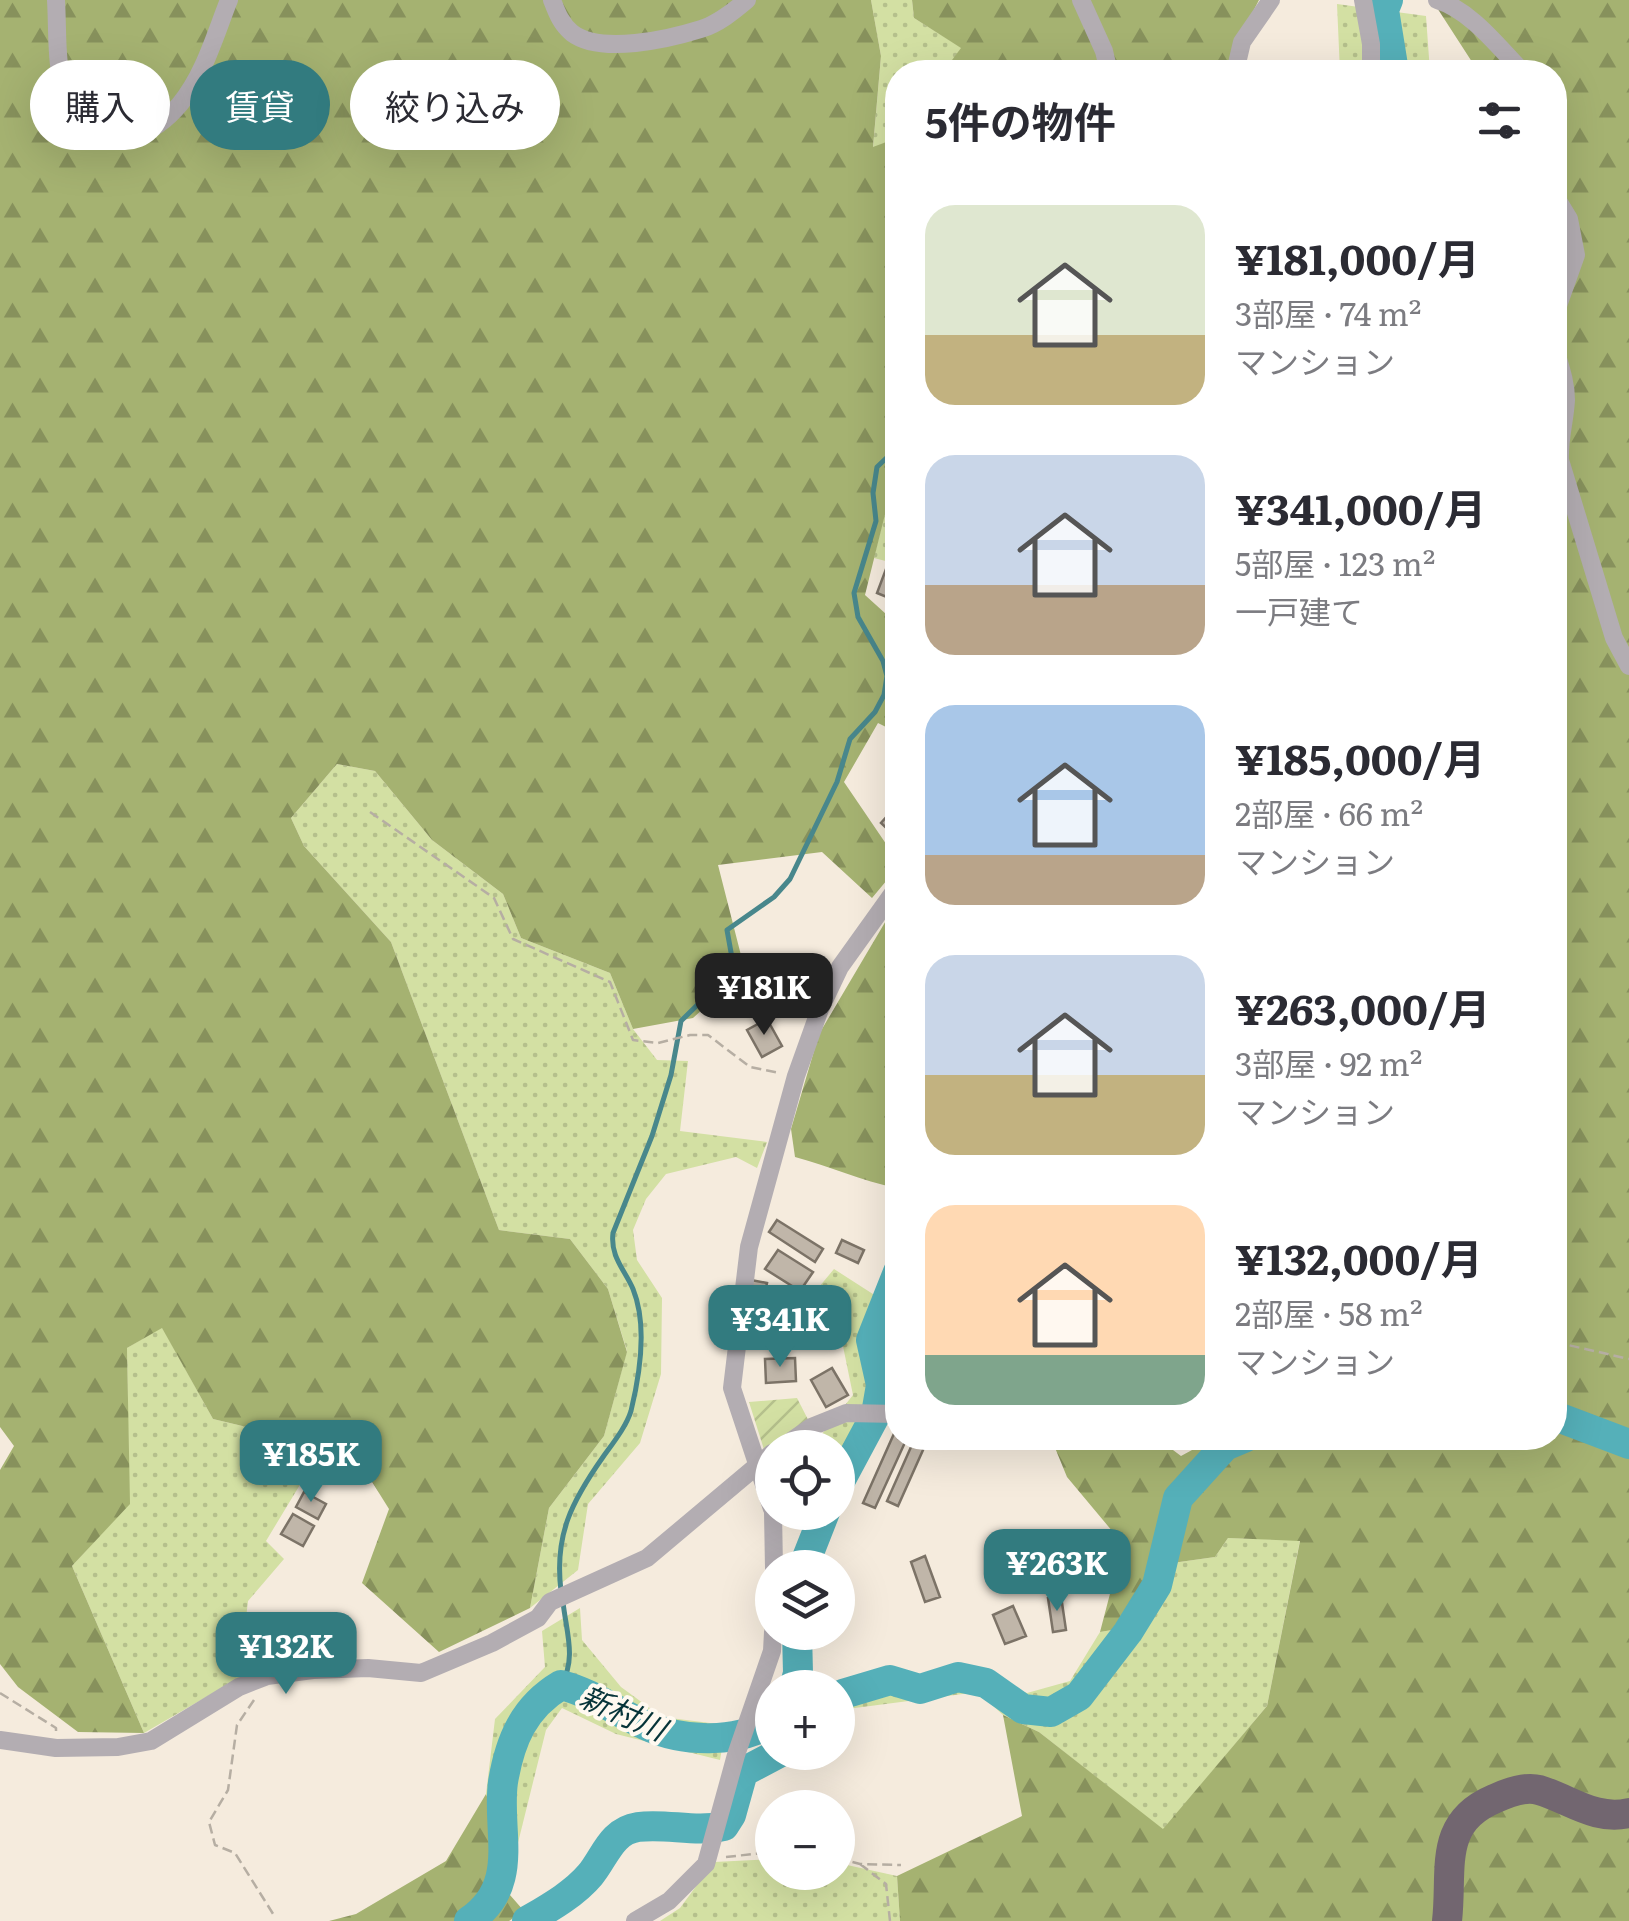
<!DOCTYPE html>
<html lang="ja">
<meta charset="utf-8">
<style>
body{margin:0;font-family:Literata,"Noto Sans JP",serif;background:#f7f7f7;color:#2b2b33;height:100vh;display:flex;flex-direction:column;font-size:38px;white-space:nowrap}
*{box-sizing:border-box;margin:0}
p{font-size:32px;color:#7c7c81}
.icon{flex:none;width:55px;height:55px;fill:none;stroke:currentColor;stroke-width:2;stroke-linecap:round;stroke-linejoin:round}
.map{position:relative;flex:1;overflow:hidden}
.side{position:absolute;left:885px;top:60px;width:682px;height:1390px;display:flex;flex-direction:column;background:#fff;border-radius:40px;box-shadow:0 10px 40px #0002}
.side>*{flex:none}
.guide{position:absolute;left:30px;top:60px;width:705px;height:90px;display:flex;gap:20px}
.fabs{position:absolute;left:755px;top:1430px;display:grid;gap:20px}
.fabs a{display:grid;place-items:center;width:100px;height:100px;border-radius:50%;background:#fff;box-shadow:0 10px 40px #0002;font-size:50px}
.price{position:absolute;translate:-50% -85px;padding:0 22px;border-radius:20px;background:#327b7f;color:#fff;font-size:32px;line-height:65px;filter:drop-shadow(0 2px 5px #0008)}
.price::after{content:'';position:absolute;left:50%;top:60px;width:30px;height:22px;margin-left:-15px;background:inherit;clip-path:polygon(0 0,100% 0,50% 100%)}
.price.current{background:#222;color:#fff}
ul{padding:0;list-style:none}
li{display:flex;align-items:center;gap:30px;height:250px;padding:0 40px}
li span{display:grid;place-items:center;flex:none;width:280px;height:200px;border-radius:30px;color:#555}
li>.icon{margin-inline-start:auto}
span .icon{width:120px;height:120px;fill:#fffc;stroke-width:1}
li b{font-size:42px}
h2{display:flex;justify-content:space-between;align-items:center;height:120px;padding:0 40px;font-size:42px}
.tag{padding:0 35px;border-radius:45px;background:#fff;box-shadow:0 10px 40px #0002;font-size:35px;line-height:90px}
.tag.current{background:#327b7f;color:#fff}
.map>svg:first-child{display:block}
</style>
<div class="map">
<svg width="1629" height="1921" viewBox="0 0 1629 1921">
<defs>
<pattern id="grass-dots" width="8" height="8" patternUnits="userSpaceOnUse" patternTransform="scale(2.5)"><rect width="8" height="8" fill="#d3e0a3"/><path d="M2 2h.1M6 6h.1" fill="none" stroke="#b5c08c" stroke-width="1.8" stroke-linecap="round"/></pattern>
<pattern id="forest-firs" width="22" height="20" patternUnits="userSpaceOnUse" patternTransform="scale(2.5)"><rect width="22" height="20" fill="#a5b271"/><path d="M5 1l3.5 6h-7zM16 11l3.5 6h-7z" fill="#87915c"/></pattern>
<pattern id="garden-furrows" width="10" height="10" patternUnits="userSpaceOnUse" patternTransform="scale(2.5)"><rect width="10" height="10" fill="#d3e0a3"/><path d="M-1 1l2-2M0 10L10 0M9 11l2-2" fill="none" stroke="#b5c08c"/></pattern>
</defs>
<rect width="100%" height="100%" fill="#f5ebdd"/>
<path fill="url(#grass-dots)" d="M871,0H912L914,18L962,48L943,72H898L897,138L873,148L881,56Z
M1337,4L1426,16L1430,72H1340Z
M897,462V564L874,558Z
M337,764L375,771L432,840L503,894L521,938L610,973L633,1029L657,1060L688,1061L680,1131L767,1142L757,1168L736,1157L666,1174L646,1199L633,1230L637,1260L662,1298L661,1374L640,1443L588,1504L578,1570L530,1608L549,1508L604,1436L627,1351L608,1289L570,1239L499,1230L391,942L304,846L291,818Z
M834,1269L876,1296L864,1337L873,1387L870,1408L838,1462V1448L822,1447L818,1439L853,1395L837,1317L819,1287Z
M162,1327L213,1419L354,1453L301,1483L266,1541L284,1559L248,1601L239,1678L144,1733L72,1566L129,1504L127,1348Z
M1228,1538L1300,1540L1267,1706L1163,1830L1039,1732L1003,1715L978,1692L847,1709L838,1718L835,1688L889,1666L923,1679L958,1664L1027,1693L1070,1681L1100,1632L1142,1625L1158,1565L1215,1557Z
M580,1608L582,1640L621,1687L662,1717L726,1725L720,1760L616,1734L562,1708L546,1730L506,1891L494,1877L500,1831L486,1794L495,1719L545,1667L542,1631Z
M772,1859V1872H838V1863L897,1876L900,1921H660L680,1908L714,1862Z"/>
<path fill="url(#forest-firs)" d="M0,0H871L881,56L873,147L897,138L898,462L865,595L897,624L898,733L878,723L844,782L897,860V868L872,898L822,852L718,865L745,971L693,1018L633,1029L610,973L521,938L503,894L432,840L375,771L337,764L291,818L304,846L391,942L499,1230L570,1239L608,1289L627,1352L604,1436L549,1508L530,1608L439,1652L362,1583L389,1509L354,1453L213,1419L162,1328L127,1348L130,1504L72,1566L144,1733L78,1732L18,1687L0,1664V1470L14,1446L0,1427Z
M912,0H1259L1232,53L1249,72H943L961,48L914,18Z
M1432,0H1629V1921H900L897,1876L1022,1816L1003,1715L1039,1732L1163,1829L1267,1706L1300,1541L1228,1538L1215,1557L1158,1565L1142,1625L1100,1632L1123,1544L1067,1477L1051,1438H1163L1161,1441L1181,1456L1214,1438H1555V72H1474V65Z
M897,902V1188C861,1181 830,1166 795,1157L791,1129L819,1034Z
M486,1794L500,1831L494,1877L524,1911L509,1921H329L356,1914L446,1861Z"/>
<path fill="url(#garden-furrows)" d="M797,1398L822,1447L772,1448V1475L749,1402Z"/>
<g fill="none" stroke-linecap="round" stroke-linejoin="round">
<path stroke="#48878c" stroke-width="5" d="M561,1591C554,1535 572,1501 603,1457C613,1443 626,1427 631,1411C640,1374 648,1326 633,1289C625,1270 610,1257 613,1233L652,1136L671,1075L681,1021L734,969L727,930L774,897L790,879L837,782L850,739L875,712L884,695L887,676L883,661L858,617L854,593L876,521L873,493L877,467L898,447
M561,1685C577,1659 566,1631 563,1602"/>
<path stroke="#55b0b9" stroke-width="30" d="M1388,0L1384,10L1394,72
M1555,1416L1629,1444
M838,1485L876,1414L881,1385L871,1340L898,1272
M803,1568L825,1512
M794,1688L798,1673L797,1632
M838,1700L843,1694L890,1680L920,1689L958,1677L986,1683L1023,1709L1051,1712L1079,1696L1128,1632L1157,1585L1178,1498L1225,1446L1244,1438
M469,1921C522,1885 496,1831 503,1782C510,1740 524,1707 561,1685C593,1693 616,1712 645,1725C684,1743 735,1743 772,1723
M527,1921C549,1908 574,1894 590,1875C605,1857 611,1831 638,1827C667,1823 695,1833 724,1826L731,1815L743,1772L781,1752"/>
</g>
<path fill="#c0b6a9" stroke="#7c7367" stroke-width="2.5" d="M886,569L898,573L894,600L877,593Z
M898,804V839L881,823Z
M767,1019L782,1046L762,1057L747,1030Z
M777,1220L823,1249L815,1262L769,1232Z
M842,1240L864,1250L858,1263L836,1253Z
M778,1250L813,1272L800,1291L765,1269Z
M751,1280L767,1283L761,1312L746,1309Z
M809,1299L828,1310L812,1339L792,1328Z
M795,1358L796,1381L766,1383L765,1359Z
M832,1368L848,1395L826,1407L811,1380Z
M897,1427L898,1438H907L875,1508L863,1503Z
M915,1438L927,1441L898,1506L887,1501Z
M304,1492L326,1504L318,1519L296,1507Z
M293,1514L314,1526L303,1546L281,1534Z
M925,1556L940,1597L925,1602L911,1562Z
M1061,1596L1066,1630L1053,1632L1048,1598Z
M1013,1606L1026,1636L1005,1644L993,1615Z"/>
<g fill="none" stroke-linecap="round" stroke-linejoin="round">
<path stroke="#b6aea3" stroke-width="2.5" stroke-dasharray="10 5" stroke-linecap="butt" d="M370,812L494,898L513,939L610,982L633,1040L658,1043L690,1035H708L750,1067L780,1073
M1555,1342L1629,1359
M0,1693L56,1728V1731
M254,1700L237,1725L228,1790L209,1822L215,1845L235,1853L275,1917
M726,1857L772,1852
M838,1858L860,1864L901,1865
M860,1864L886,1884L890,1921"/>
<path stroke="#b3adb2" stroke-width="18" d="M56,0C58,33 55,68 67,99C70,109 78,116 87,122C122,147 153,136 180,104C204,75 215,35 229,0
M552,0C557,13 561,24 572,33C601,55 669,39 701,29C718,24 734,11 747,0
M1081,0L1104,51L1109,72
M1363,0L1371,44V72
M1437,0C1472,11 1499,48 1523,72
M1235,72L1242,42L1271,0
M1555,127V184L1558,201L1569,219L1576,255L1555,314
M1555,349C1560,366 1566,382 1566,400C1565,420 1559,439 1560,460L1614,638L1629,666
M781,1448L811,1427L846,1413L898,1414
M772,1509L732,1388L749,1247L796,1076L820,1009L840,967L898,886
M773,1512L774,1568
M0,1740L56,1748L118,1747L151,1741L239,1687L267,1676L313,1670L368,1668L421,1673L492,1643L538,1618L550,1602L647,1558L772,1453
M635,1921L669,1901L706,1864L736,1755L772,1651L773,1632"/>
<path stroke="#726670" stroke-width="30" d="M1447,1921C1453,1871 1437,1823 1494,1799C1507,1793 1525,1786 1539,1790C1570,1799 1595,1821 1629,1813"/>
</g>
<g text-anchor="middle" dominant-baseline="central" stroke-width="8" stroke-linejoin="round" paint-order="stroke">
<g font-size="30" font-style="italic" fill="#073439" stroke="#fff9f0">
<text transform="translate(624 1711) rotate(24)">新村川</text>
</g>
</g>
</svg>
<div class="fabs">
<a><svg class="icon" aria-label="locate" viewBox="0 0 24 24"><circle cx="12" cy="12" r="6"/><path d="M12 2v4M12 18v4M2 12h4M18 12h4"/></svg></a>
<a><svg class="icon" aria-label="layers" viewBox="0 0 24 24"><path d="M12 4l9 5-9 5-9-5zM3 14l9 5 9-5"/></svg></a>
<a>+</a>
<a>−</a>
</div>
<b class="price current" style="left:764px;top:1038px">¥181K</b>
<b class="price" style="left:780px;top:1370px">¥341K</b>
<b class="price" style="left:311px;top:1505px">¥185K</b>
<b class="price" style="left:1057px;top:1614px">¥263K</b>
<b class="price" style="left:286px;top:1697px">¥132K</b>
<div class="guide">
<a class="tag">購入</a>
<a class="tag current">賃貸</a>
<a class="tag">絞り込み</a>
</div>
<section class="side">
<h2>5件の物件<svg class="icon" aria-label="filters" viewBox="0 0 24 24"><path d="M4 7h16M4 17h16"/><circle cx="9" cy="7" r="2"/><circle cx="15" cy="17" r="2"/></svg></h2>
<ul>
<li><span style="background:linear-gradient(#dfe7d0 65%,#c2b280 0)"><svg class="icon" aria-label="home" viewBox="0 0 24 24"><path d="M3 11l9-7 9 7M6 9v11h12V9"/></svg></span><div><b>¥181,000/月</b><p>3部屋 · 74 m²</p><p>マンション</p></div></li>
<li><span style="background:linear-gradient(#c9d6e8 65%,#b9a48a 0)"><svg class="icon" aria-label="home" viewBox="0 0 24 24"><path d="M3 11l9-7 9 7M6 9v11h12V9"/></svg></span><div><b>¥341,000/月</b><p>5部屋 · 123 m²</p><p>一戸建て</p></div></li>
<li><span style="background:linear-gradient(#a9c7e8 75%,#b9a48a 0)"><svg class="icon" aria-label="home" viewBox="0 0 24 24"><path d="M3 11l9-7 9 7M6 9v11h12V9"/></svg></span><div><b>¥185,000/月</b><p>2部屋 · 66 m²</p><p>マンション</p></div></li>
<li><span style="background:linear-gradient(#c9d6e8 60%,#c2b280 0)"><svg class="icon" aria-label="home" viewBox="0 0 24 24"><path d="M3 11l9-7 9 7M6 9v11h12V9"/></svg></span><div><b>¥263,000/月</b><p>3部屋 · 92 m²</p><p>マンション</p></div></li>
<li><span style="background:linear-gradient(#ffd9b3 75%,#7fa58c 0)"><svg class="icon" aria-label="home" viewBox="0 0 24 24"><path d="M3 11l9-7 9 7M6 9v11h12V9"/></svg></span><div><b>¥132,000/月</b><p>2部屋 · 58 m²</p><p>マンション</p></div></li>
</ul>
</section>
</div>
